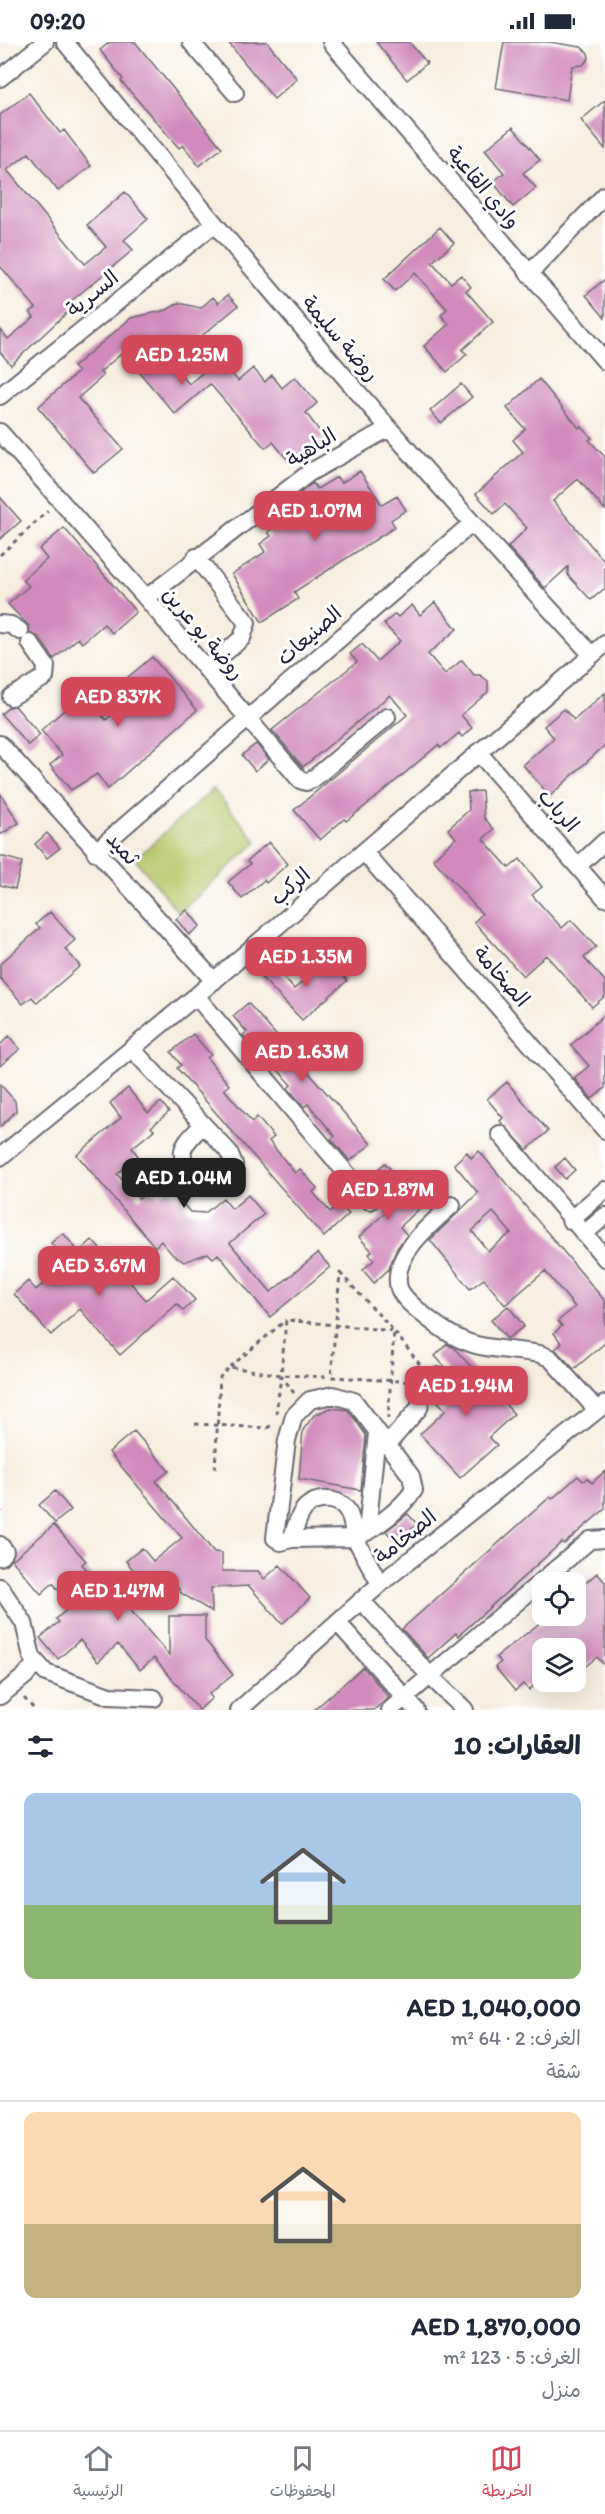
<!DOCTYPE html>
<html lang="ar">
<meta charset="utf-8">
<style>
body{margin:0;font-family:Itim,"Playpen Sans Arabic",sans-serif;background:#f2f2f3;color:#1f2937;direction:rtl;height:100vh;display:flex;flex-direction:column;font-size:22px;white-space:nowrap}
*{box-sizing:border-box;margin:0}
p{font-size:20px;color:#747a83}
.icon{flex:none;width:33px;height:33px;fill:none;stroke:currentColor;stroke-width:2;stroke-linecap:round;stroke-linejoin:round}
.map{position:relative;height:1668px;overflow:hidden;direction:ltr}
.side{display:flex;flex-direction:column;background:#fff;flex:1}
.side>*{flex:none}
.controls{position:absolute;left:532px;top:1530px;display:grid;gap:12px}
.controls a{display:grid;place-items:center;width:54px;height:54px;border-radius:12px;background:#fff;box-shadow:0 6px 24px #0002;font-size:30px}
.price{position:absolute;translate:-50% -51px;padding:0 14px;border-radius:12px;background:#d1495b;color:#fff;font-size:20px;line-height:39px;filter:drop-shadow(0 2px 3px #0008)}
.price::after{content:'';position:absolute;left:50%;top:36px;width:18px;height:14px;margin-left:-9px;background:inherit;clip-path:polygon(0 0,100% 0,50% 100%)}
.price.active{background:#222;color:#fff}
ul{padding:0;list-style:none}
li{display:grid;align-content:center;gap:12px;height:318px;padding:0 24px}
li+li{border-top:2px solid #e0e1e3}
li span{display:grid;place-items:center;height:186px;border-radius:12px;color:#555}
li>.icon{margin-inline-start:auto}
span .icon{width:108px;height:108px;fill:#fffc;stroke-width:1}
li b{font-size:26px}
h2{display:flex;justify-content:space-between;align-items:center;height:72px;padding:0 24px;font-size:26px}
.status{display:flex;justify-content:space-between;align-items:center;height:42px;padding:0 30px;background:#fff;direction:ltr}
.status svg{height:16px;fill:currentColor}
.tab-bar{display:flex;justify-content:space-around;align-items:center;height:84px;border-top:2px solid #e0e1e3;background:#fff;font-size:16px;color:#747a83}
.tab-bar a{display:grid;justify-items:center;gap:3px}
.tab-bar .active{color:#d1495b}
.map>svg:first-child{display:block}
</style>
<div class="status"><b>09:20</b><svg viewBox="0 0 49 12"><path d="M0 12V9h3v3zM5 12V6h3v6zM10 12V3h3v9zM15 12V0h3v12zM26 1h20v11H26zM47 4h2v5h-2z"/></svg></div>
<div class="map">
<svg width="605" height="1668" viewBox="0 0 605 1668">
<rect width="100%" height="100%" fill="#fff"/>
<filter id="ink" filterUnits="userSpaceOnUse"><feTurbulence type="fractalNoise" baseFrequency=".0167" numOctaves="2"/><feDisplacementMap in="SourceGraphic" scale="12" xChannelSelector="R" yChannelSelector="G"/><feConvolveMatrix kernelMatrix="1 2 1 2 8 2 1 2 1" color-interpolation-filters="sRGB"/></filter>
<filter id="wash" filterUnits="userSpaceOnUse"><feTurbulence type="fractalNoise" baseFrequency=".008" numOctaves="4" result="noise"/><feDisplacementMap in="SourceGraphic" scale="24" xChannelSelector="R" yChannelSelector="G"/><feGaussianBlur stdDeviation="1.35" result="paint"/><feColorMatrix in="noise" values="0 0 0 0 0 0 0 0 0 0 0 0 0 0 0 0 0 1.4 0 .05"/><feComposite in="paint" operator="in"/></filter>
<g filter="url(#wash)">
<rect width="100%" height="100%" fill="#f8eedf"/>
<path fill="#b7c76a" stroke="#6c7452" stroke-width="1.5" d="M213,747L257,800L179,871L135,817Z"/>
<g id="blocks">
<path fill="#d08abc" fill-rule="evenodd" d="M110,0H135L222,106L199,124L183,103L179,106L121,39L123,37L100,8Z
M228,0H267L297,37L274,57Z
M376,0H409L427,21L407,38Z
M504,0H549L581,5L588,11L589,16L583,23L572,24L567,58L496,46Z
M29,51L60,91L64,88L91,124L58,149L29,111L7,128L85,222L106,205L87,183L125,150L148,177L124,198L133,208L70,260L74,264L11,323L0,310V287L8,297L34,275L30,270L36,266L0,224V73Z
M605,58V107L581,78Z
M513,85L540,118L523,131L536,146L513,165L493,140L504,131L485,108Z
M440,185L454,201L432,220L451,241L461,233L471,245L466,249L493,280L462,308L467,312L447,330L424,304L449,282L441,273L447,267L415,231L395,249L384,237Z
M605,237V276L586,253Z
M228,253L238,264L170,320L189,342L219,317L238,339L253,326L265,340L272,333L282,346L295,335L317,361L306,371L324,395L291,422L273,400L265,406L210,342L175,372L140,331L154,320L136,299L100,330L103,334L78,356L123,407L94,431L38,365L78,330L73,325L131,276L167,268L178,261L201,266L213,255L218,261Z
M539,337L579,386L581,384L592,396L589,398L605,415V468L578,437L553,459L605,520V546L591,558L568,533V525L545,546L508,505L527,486L505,462L494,472L476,452L523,410L513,398L525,387L507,366Z
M461,342L472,355L441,381L430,369Z
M360,429L382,463L397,454L406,468L391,478L395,485L294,550L298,557L262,580L232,532L265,510L260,502L271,494L268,490L309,464L301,450L313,441L317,447L337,435L341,441Z
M0,455L21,479L0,497Z
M64,486L136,570L112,591L104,582L82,601L78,596L54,617L39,595L30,591L29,584L8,562L29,544L23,538L47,517L39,507Z
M435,560L457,587L428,612L445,632L462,618L474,633H480L488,639V650L461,673L472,686L462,695L459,691L441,706L438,703L378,754L346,779L344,777L320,798L294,768L407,673L390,653L303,725L272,688L357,620L350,612L362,602L377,619L400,599L384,582L395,572L398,575L412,563L420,573Z
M152,615L197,668L108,747L97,732L71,748L50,723L62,713L41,688L83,652L106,678L127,660L115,646Z
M605,651V703L550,754L523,723L554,696L544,684L564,667L574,678Z
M15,664L40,693L28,703L1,672L9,665Z
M256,702L269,717L255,729L242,713Z
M482,749L484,776L494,787L483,797L509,826L520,817L542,845L532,853L562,886L571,878L596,905L584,916L605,939V954L592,965L546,913L523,934L474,880L482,872L433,817L456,796L448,787L469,768L468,750Z
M0,751L19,781L0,793Z
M47,791L60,806L47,816L35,802Z
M269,800L288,822L266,841L264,838L242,857L228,840L250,822L247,819Z
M0,814L22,820L15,847L0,843Z
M187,868L200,884L189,893L176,877Z
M50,870L75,898L65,907L80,924L37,961L32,955L23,962L0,936V922L40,886L36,882Z
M329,917L347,939L302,978L259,933L272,922L294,947Z
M248,961L371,1102L350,1119L331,1097L335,1094L308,1062L304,1065L288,1046L291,1043L263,1010L260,1013L243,993L247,990L233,974Z
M605,972V1046L592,1057L574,1036L589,1024L571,1003Z
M193,992L211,1013L207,1016L229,1043L224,1047L252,1080L257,1075L274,1095L269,1099L295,1131L300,1127L317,1146L313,1150L330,1170L339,1162L349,1172L324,1195L177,1026L181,1023L171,1010Z
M9,994L20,1007L0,1024V1003Z
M507,1040L548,1089L527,1108L500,1079L503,1076L487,1057Z
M0,1042L15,1059L16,1069L0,1085Z
M128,1046L148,1071L161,1060L169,1070L151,1085L154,1088L132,1106L138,1114L117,1132L139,1157L152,1147L159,1155L169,1146L190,1170L205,1171L223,1156L232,1167L248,1153L264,1172L230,1201L271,1250L318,1211L330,1225L270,1275L218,1212L213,1216L208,1211L184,1220L172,1212L161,1199L155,1205L77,1113L121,1076L110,1061Z
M479,1109L605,1259V1301L574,1327L555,1307L562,1302L554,1291L562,1284L558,1279L575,1265L545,1229L505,1263L484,1237L470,1247L430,1198L478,1151L454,1122L467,1110L471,1116ZM493,1170L511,1191L488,1209L472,1189Z
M565,1116L575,1128L565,1137L555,1125Z
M385,1121L422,1164L400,1185L407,1193L397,1206L389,1227L374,1241L363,1228L374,1218L369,1212L372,1209L359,1195L390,1166L380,1159L366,1138Z
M63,1191L79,1210L92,1198L146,1258L173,1234L195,1258L183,1269L177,1262L120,1313L80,1267L51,1293L14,1252L28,1239L36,1248L68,1220L51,1201Z
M508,1264L524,1284L507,1297L491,1278Z
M447,1302L454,1306L514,1372L489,1395L497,1403L460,1436L420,1392L446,1368L438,1360L459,1340L435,1314Z
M330,1366L348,1368L366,1393L361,1448L299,1437L303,1388L314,1373Z
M134,1389L169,1429L156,1439L214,1510L222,1511V1529H258L264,1537L280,1523L310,1556L282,1582L249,1544L211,1546L212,1570L181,1551L170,1532L150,1548L126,1519L142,1506L153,1519L182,1496L109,1410Z
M605,1429V1467L564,1502L562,1500L458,1594L456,1591L428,1616L402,1587L550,1455L552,1457L578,1434L583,1439L587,1436L592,1441Z
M55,1449L71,1468L55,1481L39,1463Z
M408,1472L417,1482L396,1500L386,1489Z
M54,1483L86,1519L82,1522L121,1568L126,1563L169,1613V1574H205V1598L233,1633L209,1652L212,1656L199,1668L154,1616L140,1628L118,1602L98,1620L80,1598L58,1617L40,1596L59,1580L56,1577L71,1564L53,1541L41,1552L12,1518Z
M597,1531L605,1540V1624L597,1615L576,1632V1606H543V1636L529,1648L523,1642L515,1649L495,1625L501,1620L496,1615L549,1574H576V1549Z
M363,1625L389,1655L381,1662L374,1668H314Z"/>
</g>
</g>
<g filter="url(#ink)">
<use href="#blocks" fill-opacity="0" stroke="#6d6974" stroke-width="1.5"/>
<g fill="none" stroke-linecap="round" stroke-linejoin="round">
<defs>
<path id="minor" d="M65,0C235,209 409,415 592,613
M191,0L235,51
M331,0L605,319
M0,36L45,0
M529,232L605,153
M0,354L213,183
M0,390L146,556L300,738L306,740L313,737L387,675
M196,515L247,581L242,596L206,627
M146,556L309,431L389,386
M0,582L11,583L20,589
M11,655L45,635L46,624L30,601
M0,702L214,939
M478,710L605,856
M95,810L471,482
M364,810L605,1088
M578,824L605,799
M196,954L370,1159
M132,1007L229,1110L234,1122L207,1143C199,1143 196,1138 192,1132C173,1107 186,1102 203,1082
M500,1092L605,1216
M0,1115L196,954L605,602
M452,1163C432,1181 390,1214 399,1246C402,1255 413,1264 420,1270C437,1284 454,1297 476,1303C496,1308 519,1308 540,1312L550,1316L597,1368
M570,1178L605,1148
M584,1192L605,1174
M387,1403L419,1366L422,1352L438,1334
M367,1490L377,1391
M291,1497C295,1488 297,1478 302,1470C311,1455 337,1453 347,1468C352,1475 353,1488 355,1496C376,1486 401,1467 414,1448L411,1434L354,1359L333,1353L310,1358L294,1374L287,1398L275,1496L281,1500L291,1497L355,1496L380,1542
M0,1503L5,1509L0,1515
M0,1545L24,1581L32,1615L46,1631L109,1654L154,1656
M361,1558L430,1634L465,1668
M337,1580L416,1668
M0,1654L25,1634L36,1621
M239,1668L380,1542L605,1362
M390,1668L590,1498L605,1497"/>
</defs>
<use href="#minor" stroke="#6d6974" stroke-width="20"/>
<path stroke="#6d6974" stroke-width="3" stroke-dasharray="4.5 4.5" stroke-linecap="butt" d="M0,513L48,469
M340,1231L394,1289L434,1341L331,1335Z
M230,1325L286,1278
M294,1351L281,1333L286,1278L394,1289L388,1376
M276,1372L281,1334
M195,1382L267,1386L274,1382
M215,1427L220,1335L230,1325L281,1333L330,1335
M0,1468V1470
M24,1656L35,1668"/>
<use href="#minor" stroke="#fff" stroke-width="16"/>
</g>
</g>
<g text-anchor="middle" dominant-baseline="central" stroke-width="6" stroke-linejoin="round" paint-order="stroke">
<g font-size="21" fill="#22223b" stroke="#fff">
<text transform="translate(484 145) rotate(50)">وادي القاعية</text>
<text transform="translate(92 251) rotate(-39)">السـرية</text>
<text transform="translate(341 296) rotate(49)">روضة سليمة</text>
<text transform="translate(311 405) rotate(-32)">الباهية</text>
<text transform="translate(204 591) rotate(50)">روضة بو عرين</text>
<text transform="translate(309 593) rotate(-41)">الصنيعات</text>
<text transform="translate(559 768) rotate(49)">الرباب</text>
<text transform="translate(123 806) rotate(48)">ثميد</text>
<text transform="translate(290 844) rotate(-41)">الركب</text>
<text transform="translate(502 934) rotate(49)">الصخامة</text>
<text transform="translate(405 1494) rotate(-39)">الصخامة</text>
</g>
</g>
</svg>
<div class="controls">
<a><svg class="icon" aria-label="locate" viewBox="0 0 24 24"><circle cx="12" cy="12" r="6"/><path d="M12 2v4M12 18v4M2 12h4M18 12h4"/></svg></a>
<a><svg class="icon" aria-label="layers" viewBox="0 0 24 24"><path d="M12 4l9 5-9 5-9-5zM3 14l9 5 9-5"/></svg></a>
</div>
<b class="price" style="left:182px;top:344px">AED 1.25M</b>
<b class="price" style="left:315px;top:500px">AED 1.07M</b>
<b class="price" style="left:118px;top:686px">AED 837K</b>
<b class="price" style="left:306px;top:946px">AED 1.35M</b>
<b class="price" style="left:302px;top:1041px">AED 1.63M</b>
<b class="price active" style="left:184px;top:1167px">AED 1.04M</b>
<b class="price" style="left:388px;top:1179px">AED 1.87M</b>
<b class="price" style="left:99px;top:1255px">AED 3.67M</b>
<b class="price" style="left:466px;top:1375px">AED 1.94M</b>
<b class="price" style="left:118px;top:1580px">AED 1.47M</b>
</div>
<section class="side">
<h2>العقارات: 10<svg class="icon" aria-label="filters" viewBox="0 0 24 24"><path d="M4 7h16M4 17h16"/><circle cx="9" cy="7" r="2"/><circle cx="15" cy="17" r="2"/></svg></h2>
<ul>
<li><span style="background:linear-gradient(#a9c7e8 60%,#8fb573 0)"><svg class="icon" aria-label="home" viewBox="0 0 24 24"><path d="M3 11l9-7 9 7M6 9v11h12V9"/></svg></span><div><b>AED 1,040,000</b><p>الغرف: 2 · 64 m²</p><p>شقة</p></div></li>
<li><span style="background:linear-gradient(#ffd9b3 60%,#c2b280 0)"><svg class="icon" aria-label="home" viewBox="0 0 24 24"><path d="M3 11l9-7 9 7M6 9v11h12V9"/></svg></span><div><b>AED 1,870,000</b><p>الغرف: 5 · 123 m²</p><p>منزل</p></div></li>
</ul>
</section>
<nav class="tab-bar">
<a class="active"><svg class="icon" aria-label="map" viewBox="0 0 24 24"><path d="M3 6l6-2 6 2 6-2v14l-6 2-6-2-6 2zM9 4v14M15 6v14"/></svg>الخريطة</a>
<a><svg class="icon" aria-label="saved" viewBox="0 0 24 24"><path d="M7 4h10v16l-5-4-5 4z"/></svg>المحفوظات</a>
<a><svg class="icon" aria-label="home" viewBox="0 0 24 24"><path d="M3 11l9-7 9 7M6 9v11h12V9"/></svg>الرئيسية</a>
</nav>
